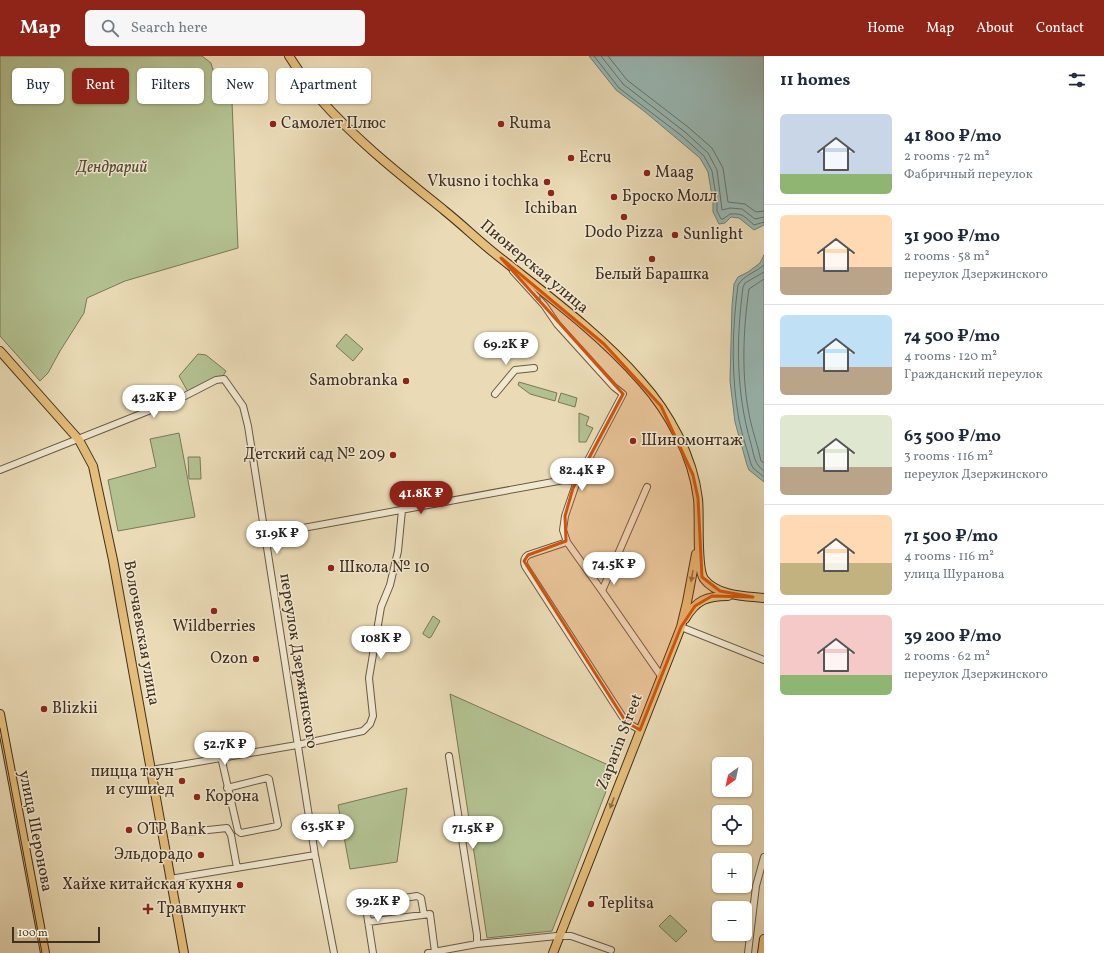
<!DOCTYPE html>
<meta charset="utf-8">
<style>
body{margin:0;font-family:Vollkorn,serif;background:#f6f6f7;color:#1f2937;height:100vh;display:flex;flex-direction:column;font-size:15px;white-space:nowrap}
*{box-sizing:border-box;margin:0}
p{font-size:13px;color:#747a83}
.icon{flex:none;width:22px;height:22px;fill:none;stroke:currentColor;stroke-width:2;stroke-linecap:round;stroke-linejoin:round}
.map{position:relative;flex:1;overflow:hidden}
.panel{display:flex;flex-direction:column;background:#fff;width:340px}
.panel>*{flex:none}
.banner{position:absolute;left:12px;top:12px;width:380px;height:36px;display:flex;gap:8px}
.needle{width:26px;rotate:213deg}
.buttons{position:absolute;left:712px;top:701px;display:grid;gap:8px}
.buttons a{display:grid;place-items:center;width:40px;height:40px;border-radius:6px;background:#fff;box-shadow:0 1px 3px #0004;font-size:20px}
.scale{position:absolute;left:12px;bottom:10px;width:88px;box-sizing:border-box;padding-left:4px;border:2px solid #402e20;border-top:0;font-size:11px;line-height:14px;white-space:nowrap;color:#402e20;-webkit-text-stroke:3px #f1e8d0;paint-order:stroke}
.price{position:absolute;translate:-50% -34px;padding:0 9px;border-radius:14px;background:#fff;color:#222;font-size:13px;line-height:26px;filter:drop-shadow(0 1px 2px #0008)}
.price::after{content:'';position:absolute;left:50%;top:24px;width:12px;height:9px;margin-left:-6px;background:inherit;clip-path:polygon(0 0,100% 0,50% 100%)}
.price.active{background:#8f2418;color:#fff}
ul{padding:0;list-style:none}
li{display:flex;align-items:center;gap:12px;height:100px;padding:0 16px}
li+li{border-top:1px solid #e0e1e3}
li span{display:grid;place-items:center;flex:none;width:112px;height:80px;border-radius:6px;color:#555}
li>.icon{margin-inline-start:auto}
span .icon{width:48px;height:48px;fill:#fffc;stroke-width:1}
li b{font-size:17px}
h2{display:flex;justify-content:space-between;align-items:center;height:48px;padding:0 16px;font-size:17px}
.pill{padding:0 14px;border-radius:6px;background:#fff;box-shadow:0 1px 3px #0004;font-size:14px;line-height:36px}
.pill.active{background:#8f2418;color:#fff}
header{display:flex;align-items:center;gap:24px;box-sizing:border-box;height:56px;padding:0 20px;background:#8f2418;color:#fff}
header strong{font-size:19px}
nav{display:flex;gap:22px;margin-inline-start:auto;font-size:14px}
.search{width:280px;height:36px;background:#f6f6f7;display:flex;align-items:center;gap:10px;box-sizing:border-box;padding:0 14px;border-radius:6px;color:#747a83;font-size:15px}
main{display:flex;flex:1;min-height:0}
.map>svg:first-child{display:block}
</style>
<header>
<strong>Map</strong>
<div class="search"><svg class="icon" aria-label="search" viewBox="0 0 24 24"><circle cx="10" cy="10" r="6"/><path d="M15 15l6 6"/></svg>Search here</div>
<nav><a>Home</a><a>Map</a><a>About</a><a>Contact</a></nav>
</header>
<main>
<div class="map">
<svg width="764" height="897" viewBox="0 0 764 897">
<rect width="100%" height="100%" fill="#eadbb6"/>
<filter id="stains"><feTurbulence type="fractalNoise" baseFrequency=".005" numOctaves="4"/><feColorMatrix values="0 0 0 0 .2 0 0 0 0 .09 0 0 0 0 .02 0 0 0 .5 -.17"/></filter>
<radialGradient id="worn" r=".72"><stop offset=".6" stop-color="#630" stop-opacity="0"/><stop offset="1" stop-color="#630" stop-opacity=".3"/></radialGradient>
<path fill="#b3c191" stroke="#7a7858" d="M0,0H202L211,7L213,14L223,15L232,46L238,192L125,225L87,242L84,257L60,295L48,317L40,325L0,280Z
M346,278L363,293L353,305L336,290Z
M198,298L206,299L226,315L221,323L188,336L179,320Z
M519,326L557,337L555,345L530,338L518,329Z
M561,337L577,342L575,351L558,346Z
M579,357L589,361L586,369L593,372L586,386H579Z
M179,377L195,461L118,475L108,424L156,411L150,383Z
M188,401H200L201,423H189Z
M433,560L440,565L431,581L429,582L423,578V577Z
M450,638L615,712L552,875L487,882Z
M407,732L397,806L350,813L338,749Z
M670,859L687,875L676,886L659,870Z"/>
<path fill="#99b9b5" stroke="#758179" d="M589,0H764V169L754,174L739,162L731,161L725,167L719,168L713,156V146L708,116L700,102L644,55L616,34Z
M764,199V426L749,414L747,409L735,366L730,325L732,250L734,228L738,221L748,216L760,207Z"/>
<g fill="none" stroke-linecap="round" stroke-linejoin="round">
<path stroke="#6c746a" stroke-width="1" d="M594,0L619,32L682,80L704,100L712,115L717,146V155L721,163H723L730,158C743,157 745,161 754,169L764,166
M601,0L623,28L685,76L708,97L717,114L722,154L730,152L742,153L755,163L764,161
M608,0L627,24L688,71L712,92L723,112L728,146L745,148L756,156L764,155
M764,209C756,216 743,220 738,229C732,274 731,320 739,364C742,379 747,393 751,408L753,412L764,421
M764,216L745,227L743,231C736,285 736,336 751,388C754,399 754,408 764,415
M764,223L749,233C743,275 741,321 750,363C753,377 758,390 761,405L764,407"/>
<defs>
<path id="minor" d="M513,215L544,249L557,268L614,331L623,338L577,425L565,460L563,474L567,486L602,535
M495,338L515,314L534,312
M0,414L181,342L216,324L224,323L243,350L248,370L315,799L334,897
M647,431L602,535L661,620
M265,479L564,424L577,425
M567,486L528,499C524,502 523,505 525,510L626,666L640,674
M681,571L764,604
M449,700L477,879V888
M221,701L238,775L241,777L277,770L278,769L269,723L267,722L227,732
M151,714L297,689L363,675L370,668L373,660L369,622L381,551L390,529L398,495L402,454
M189,776L227,772L231,779L237,812
M170,823L315,799
M364,839L373,897
M366,848L417,840L421,842L424,859
M368,866L430,858L435,896
M428,897L477,888L557,880H571L611,894
M748,897L756,830L764,801"/>
<path id="major" d="M289,0C299,15 308,30 320,43C357,85 402,120 445,155C465,171 483,189 503,204C551,242 601,279 641,325C669,356 693,400 698,443C700,460 696,512 704,523C717,540 745,540 764,542
M0,295L79,384L93,410L113,504L184,897
M685,563C696,544 707,540 728,540
M0,658L45,897
M553,897L681,571L687,546L696,498
M762,897L764,883"/>
</defs>
<use href="#minor" stroke="#6a5946" stroke-width="8"/>
<use href="#major" stroke="#402e20" stroke-width="10"/>
<use href="#minor" stroke="#f1e8d0" stroke-width="6"/>
<use href="#major" stroke="#e5be7b" stroke-width="8"/>
<path stroke="#402e20" stroke-width="1" d="M0,672L42,897"/>
</g>
<defs><path id="oneway-solid" d="M-6-.8H1V-3.2L6.5 0L1 3.2V.8H-6Z"/></defs>
<use fill="#988b78" href="#oneway-solid" transform="translate(537 241) rotate(47)"/>
<g fill="#8a6f49">
<use href="#oneway-solid" transform="translate(692 520) rotate(100)"/>
<use href="#oneway-solid" transform="translate(612 747) rotate(111)"/>
</g>
<path fill="#cf530f" fill-opacity="0.2" stroke="#cf530f" stroke-width="3" stroke-linejoin="round" d="M501,202L604,288L661,350L693,419L698,442L702,521L720,535L753,541L712,540L695,550L681,571L640,674L626,666L524,505L528,499L566,485L565,460L573,432L623,338Z"/>
<g fill="#8f2418" stroke="#f1e8d0" stroke-width="1.5">
<circle cx="273" cy="68" r="4"/>
<circle cx="501" cy="68" r="4"/>
<circle cx="571" cy="102" r="4"/>
<circle cx="647" cy="117" r="4"/>
<circle cx="547" cy="126" r="4"/>
<circle cx="551" cy="137" r="4"/>
<circle cx="614" cy="141" r="4"/>
<circle cx="624" cy="161" r="4"/>
<circle cx="675" cy="179" r="4"/>
<circle cx="652" cy="203" r="4"/>
<circle cx="406" cy="325" r="4"/>
<circle cx="633" cy="385" r="4"/>
<circle cx="393" cy="399" r="4"/>
<circle cx="331" cy="512" r="4"/>
<circle cx="214" cy="555" r="4"/>
<circle cx="256" cy="603" r="4"/>
<circle cx="44" cy="653" r="4"/>
<circle cx="182" cy="725" r="4"/>
<circle cx="197" cy="741" r="4"/>
<circle cx="129" cy="774" r="4"/>
<circle cx="201" cy="799" r="4"/>
<circle cx="240" cy="829" r="4"/>
<circle cx="591" cy="848" r="4"/>
<path d="M146 847h4v4h4v4h-4v4h-4v-4h-4v-4h4z"/>
</g>
<g text-anchor="middle" dominant-baseline="central" stroke-width="3" stroke-linejoin="round" paint-order="stroke">
<g font-size="16" fill="#402e20" stroke="#f1e8d0" text-anchor="start">
<text x="281" y="68">Самолет Плюс</text>
<text x="509" y="68">Ruma</text>
<text x="579" y="102">Ecru</text>
<text x="655" y="117">Maag</text>
<text x="539" y="126" text-anchor="end">Vkusno i tochka</text>
<text x="622" y="141">Броско Молл</text>
<text x="551" y="153" text-anchor="middle">Ichiban</text>
<text x="624" y="177" text-anchor="middle">Dodo Pizza</text>
<text x="683" y="179">Sunlight</text>
<text x="652" y="219" text-anchor="middle">Белый Барашка</text>
<text x="398" y="325" text-anchor="end">Samobranka</text>
<text x="641" y="385">Шиномонтаж</text>
<text x="385" y="399" text-anchor="end">Детский сад № 209</text>
<text x="339" y="512">Школа № 10</text>
<text x="214" y="571" text-anchor="middle">Wildberries</text>
<text x="248" y="603" text-anchor="end">Ozon</text>
<text x="52" y="653">Blizkii</text>
<text x="174" y="716" text-anchor="end">пицца таун<tspan x="174" dy="18">и сушиед</tspan></text>
<text x="205" y="741">Корона</text>
<text x="137" y="774">OTP Bank</text>
<text x="193" y="799" text-anchor="end">Эльдорадо</text>
<text x="232" y="829" text-anchor="end">Хайхе китайская кухня</text>
<text x="599" y="848">Teplitsa</text>
<text x="157" y="853">Травмпункт</text>
</g>
<g font-size="16" font-style="italic" fill="#574b37" stroke="#f1e8d0">
<text x="112" y="112">Дендрарий</text>
</g>
<g font-size="16" fill="#402e20" stroke="#f1e8d0">
<text transform="translate(534 211) rotate(40)">Пионерская улица</text>
<text transform="translate(141 577) rotate(80)">Волочаевская улица</text>
<text transform="translate(298 605) rotate(81)">переулок Дзержинского</text>
<text transform="translate(620 686) rotate(-69)">Zaparin Street</text>
<text transform="translate(35 775) rotate(79)">улица Шеронова</text>
</g>
</g>
<rect width="100%" height="100%" filter="url(#stains)"/>
<rect width="100%" height="100%" fill="url(#worn)"/>
</svg>
<div class="buttons">
<a><svg class="needle" viewBox="-14 -14 28 28"><path d="M0-13l5 13h-10z" fill="#e53935"/><path d="M0 13l5-13h-10z" fill="#747a83"/></svg></a>
<a><svg class="icon" aria-label="locate" viewBox="0 0 24 24"><circle cx="12" cy="12" r="6"/><path d="M12 2v4M12 18v4M2 12h4M18 12h4"/></svg></a>
<a>+</a>
<a>−</a>
</div>
<div class="scale">100 m</div>
<b class="price" style="left:506px;top:310px">69.2K ₽</b>
<b class="price" style="left:154px;top:363px">43.2K ₽</b>
<b class="price" style="left:582px;top:436px">82.4K ₽</b>
<b class="price active" style="left:421px;top:459px">41.8K ₽</b>
<b class="price" style="left:277px;top:499px">31.9K ₽</b>
<b class="price" style="left:614px;top:530px">74.5K ₽</b>
<b class="price" style="left:381px;top:604px">108K ₽</b>
<b class="price" style="left:225px;top:710px">52.7K ₽</b>
<b class="price" style="left:323px;top:792px">63.5K ₽</b>
<b class="price" style="left:473px;top:794px">71.5K ₽</b>
<b class="price" style="left:378px;top:867px">39.2K ₽</b>
<div class="banner">
<a class="pill">Buy</a>
<a class="pill active">Rent</a>
<a class="pill">Filters</a>
<a class="pill">New</a>
<a class="pill">Apartment</a>
</div>
</div>
<section class="panel">
<h2>11 homes<svg class="icon" aria-label="filters" viewBox="0 0 24 24"><path d="M4 7h16M4 17h16"/><circle cx="9" cy="7" r="2"/><circle cx="15" cy="17" r="2"/></svg></h2>
<ul>
<li><span style="background:linear-gradient(#c9d6e8 75%,#8fb573 0)"><svg class="icon" aria-label="home" viewBox="0 0 24 24"><path d="M3 11l9-7 9 7M6 9v11h12V9"/></svg></span><div><b>41 800 ₽/mo</b><p>2 rooms · 72 m²</p><p>Фабричный переулок</p></div></li>
<li><span style="background:linear-gradient(#ffd9b3 65%,#b9a48a 0)"><svg class="icon" aria-label="home" viewBox="0 0 24 24"><path d="M3 11l9-7 9 7M6 9v11h12V9"/></svg></span><div><b>31 900 ₽/mo</b><p>2 rooms · 58 m²</p><p>переулок Дзержинского</p></div></li>
<li><span style="background:linear-gradient(#bfe0f5 65%,#b9a48a 0)"><svg class="icon" aria-label="home" viewBox="0 0 24 24"><path d="M3 11l9-7 9 7M6 9v11h12V9"/></svg></span><div><b>74 500 ₽/mo</b><p>4 rooms · 120 m²</p><p>Гражданский переулок</p></div></li>
<li><span style="background:linear-gradient(#dfe7d0 65%,#b9a48a 0)"><svg class="icon" aria-label="home" viewBox="0 0 24 24"><path d="M3 11l9-7 9 7M6 9v11h12V9"/></svg></span><div><b>63 500 ₽/mo</b><p>3 rooms · 116 m²</p><p>переулок Дзержинского</p></div></li>
<li><span style="background:linear-gradient(#ffd9b3 60%,#c2b280 0)"><svg class="icon" aria-label="home" viewBox="0 0 24 24"><path d="M3 11l9-7 9 7M6 9v11h12V9"/></svg></span><div><b>71 500 ₽/mo</b><p>4 rooms · 116 m²</p><p>улица Шуранова</p></div></li>
<li><span style="background:linear-gradient(#f6c9c9 75%,#8fb573 0)"><svg class="icon" aria-label="home" viewBox="0 0 24 24"><path d="M3 11l9-7 9 7M6 9v11h12V9"/></svg></span><div><b>39 200 ₽/mo</b><p>2 rooms · 62 m²</p><p>переулок Дзержинского</p></div></li>
</ul>
</section>
</main>
